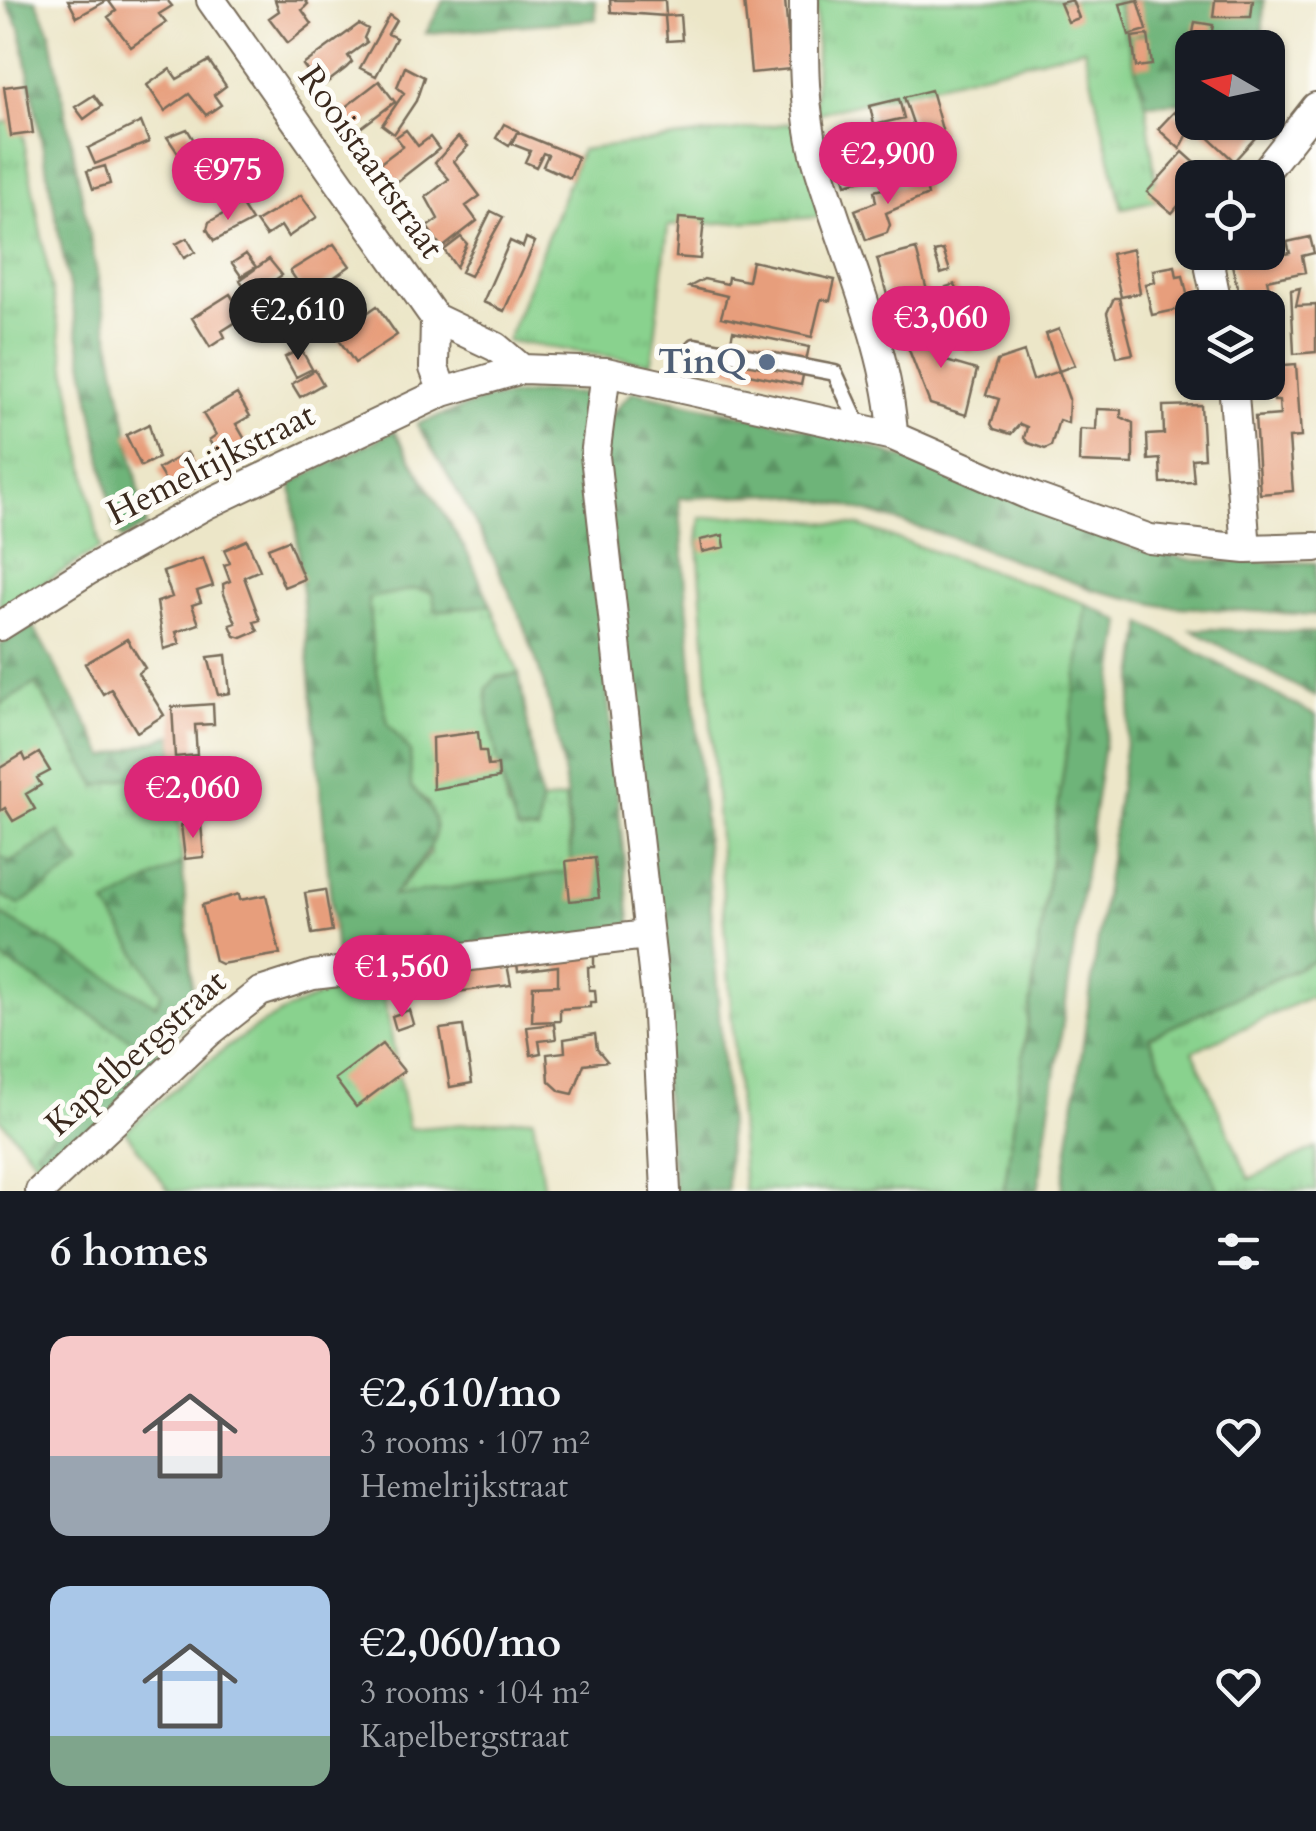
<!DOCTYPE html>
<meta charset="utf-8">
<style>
body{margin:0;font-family:Cardo,serif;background:#20242c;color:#f1f3f6;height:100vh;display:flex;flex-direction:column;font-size:38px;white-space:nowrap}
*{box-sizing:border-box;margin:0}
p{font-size:32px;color:#9ea1a6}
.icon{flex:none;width:55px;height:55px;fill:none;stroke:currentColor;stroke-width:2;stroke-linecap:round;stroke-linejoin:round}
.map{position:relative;height:1191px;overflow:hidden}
.drawer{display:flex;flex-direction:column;background:#171b24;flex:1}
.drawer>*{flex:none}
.needle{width:65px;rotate:279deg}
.fabs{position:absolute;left:1175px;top:30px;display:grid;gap:20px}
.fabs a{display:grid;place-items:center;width:110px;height:110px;border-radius:20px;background:#171b24;box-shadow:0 2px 8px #0004;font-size:50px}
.price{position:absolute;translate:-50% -85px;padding:0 22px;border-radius:35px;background:#db2777;color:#fff;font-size:32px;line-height:65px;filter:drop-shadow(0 2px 5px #0008)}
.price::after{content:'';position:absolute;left:50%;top:60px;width:30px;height:22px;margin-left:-15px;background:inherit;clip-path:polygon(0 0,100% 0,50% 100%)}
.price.active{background:#222;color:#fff}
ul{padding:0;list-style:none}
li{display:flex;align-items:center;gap:30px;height:250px;padding:0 50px}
li span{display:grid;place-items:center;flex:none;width:280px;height:200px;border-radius:20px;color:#555}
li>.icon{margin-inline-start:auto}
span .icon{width:120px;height:120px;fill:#fffc;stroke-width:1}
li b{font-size:42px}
h2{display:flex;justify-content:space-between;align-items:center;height:120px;padding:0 50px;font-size:42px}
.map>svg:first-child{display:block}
</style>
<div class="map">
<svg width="1316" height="1191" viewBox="0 0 1316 1191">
<defs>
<pattern id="grass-tufts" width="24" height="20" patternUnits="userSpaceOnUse" patternTransform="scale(2.5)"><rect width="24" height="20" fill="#89d28e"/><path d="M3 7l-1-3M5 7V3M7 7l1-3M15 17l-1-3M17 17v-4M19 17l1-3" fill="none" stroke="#77b47a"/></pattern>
<pattern id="forest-firs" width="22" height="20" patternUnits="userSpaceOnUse" patternTransform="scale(2.5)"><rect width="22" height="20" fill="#6eb479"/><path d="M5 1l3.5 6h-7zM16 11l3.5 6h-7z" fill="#5c9363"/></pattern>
</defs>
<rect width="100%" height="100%" fill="#fdfcf7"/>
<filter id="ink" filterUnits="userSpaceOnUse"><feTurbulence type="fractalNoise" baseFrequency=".01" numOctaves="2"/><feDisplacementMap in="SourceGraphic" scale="20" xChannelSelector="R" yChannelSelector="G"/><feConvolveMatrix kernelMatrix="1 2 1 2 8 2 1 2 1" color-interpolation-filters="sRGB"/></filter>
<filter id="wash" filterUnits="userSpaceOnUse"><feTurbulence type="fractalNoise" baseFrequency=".0048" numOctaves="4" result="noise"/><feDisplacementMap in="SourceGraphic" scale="40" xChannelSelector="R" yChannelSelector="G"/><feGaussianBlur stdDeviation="2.25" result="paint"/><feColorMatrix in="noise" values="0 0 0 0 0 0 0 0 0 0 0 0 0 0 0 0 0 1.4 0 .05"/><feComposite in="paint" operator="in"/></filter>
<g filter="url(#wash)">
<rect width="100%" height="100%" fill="#ece6c8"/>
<path fill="url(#grass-tufts)" stroke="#627e56" stroke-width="2.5" d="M817,0H1116L1146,104L1158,200L1122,208L1084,48L815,114Z
M20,120L100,548L0,610V123Z
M800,122L822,217L668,226L652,363L507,341L581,150Z
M756,515L859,526L1087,604L1004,1191H744L698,541L701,518Z
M414,589L432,592L437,611L491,605L519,674L497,677L486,690L507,808L538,831L541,802L565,798L572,871L392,897L430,853L429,804L411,787L410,752L388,724L373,653L368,598Z
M36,683L97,786L174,765L182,863L107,906L162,992L156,1006L0,914V894L20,904L59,832L10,863L0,857V705Z
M0,957L147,1049L36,1149L52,1168L46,1173L0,1119Z
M1316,960V1004L1312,996L1193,1051L1249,1179L1316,1148V1191H1219L1149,1037Z
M381,982L409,1129L533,1118L544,1191H169L125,1131C204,1066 275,993 381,982Z"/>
<path fill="url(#forest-firs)" stroke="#546f4c" stroke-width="2.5" d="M5,0H36L50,32L146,526L122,539L115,529L20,28Z
M444,0H595L596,19L426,33Z
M1116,0H1264L1262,47L1192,48V102L1146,104Z
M633,391L843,437L999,492L1133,548L1193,560L1316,563V615L1164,606L1094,590L960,540L844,505L780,494L679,498L728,1127L727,1191H674L604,449L610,415Z
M547,392L587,394L588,491L631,933L337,966L292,483L394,431L468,554L491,605L436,611L432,592L414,589L368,598L373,653L388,724L410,752L411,787C463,835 420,854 393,896L572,871C567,689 510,575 417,424L488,399Z
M1087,604L1122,622L1038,1191H1004Z
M1143,623L1316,716V960L1149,1037L1219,1191H1062Z
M33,626L106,757L172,735L174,765L97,786L36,683L0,705V645Z
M1210,629L1316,633V697L1192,630Z
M519,674L541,802L538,831H518C508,809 484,709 487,688L497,677Z
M59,832L80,865L19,905L0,894V856L11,862Z
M182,863L194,1008L184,1026L156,1052L171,1062L52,1168L36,1150L146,1049L0,957V914L156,1005L162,992L106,905Z"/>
<g id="blocks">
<path fill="#e79e7b" d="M68,0H108L77,17Z
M108,0H167L172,6L159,14L166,23L131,47L108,17L116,11Z
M275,0H305L308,4L302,10L312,24L288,43L269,18L279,11Z
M610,0H665L666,16L680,15L682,40L667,41L665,16L611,12Z
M744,0H785L791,69L751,73Z
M1072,0L1079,18L1068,22L1060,3Z
M1138,0L1147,30L1129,35L1120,4Z
M1215,0H1253L1251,17H1213Z
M389,15L396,20L388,34L396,38L376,76L360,68Z
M1195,22L1213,25L1209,48H1192V62L1188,61Z
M359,24L368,29L364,38L367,42L348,56L352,62L346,68L320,88L303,65Z
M1148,35L1152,65L1136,67L1132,37Z
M209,61L226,86L214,95L221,105L206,115L189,94L165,111L147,85L170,69L177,79Z
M405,67L424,77L416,101L394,134L382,125L404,93L397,87Z
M379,81L395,102L355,132L340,111Z
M26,84L33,133L11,136L4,87Z
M931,90L943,133L917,135L904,97Z
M94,95L102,106L84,119L75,107Z
M899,99L904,118L874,125L870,106Z
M1268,107L1276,115L1234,161L1201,130L1208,122H1268Z
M1174,112L1191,128L1180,149L1158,129Z
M141,122L149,142L95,164L88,148Z
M504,124L518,131L509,146L496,138Z
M187,129L197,145L180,156L167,137Z
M406,130L418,146L430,137L439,149L394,184L379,164L403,146L396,137Z
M517,132L578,157L570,178L543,166L548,155L543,153L536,167L525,162L530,151L512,144Z
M458,137L468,146L454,161L480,196L466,206L477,221L442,248L427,227L438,219L426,197L449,179L435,163Z
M905,138L910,158L871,168L874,177L846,184L838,154Z
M262,139L278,162L251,184L248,179L222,197L196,159L218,143L232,162Z
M1183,152L1212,178H1192V206L1184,199L1172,213L1147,192Z
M105,166L110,184L93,189L87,171Z
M924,179L928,195L886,213L890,225L887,233L866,240L855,210L876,202L874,191Z
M301,195L317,217L288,237L281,226L266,236L256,222Z
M241,204L252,221L214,241L207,229L209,222Z
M491,211L503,217L470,276L461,272Z
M679,218L704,220L700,259L676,257Z
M461,237L467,244L456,267L444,250Z
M1310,237L1314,253L1302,256L1305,272L1267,280L1269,289L1239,295L1229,252H1261L1263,258L1290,253L1287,242Z
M187,238L195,252L184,258L176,244Z
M526,238L535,242L504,311L483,302L510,241L523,247Z
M334,244L350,266L323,285L327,292L311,302L290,271Z
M916,249L935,321L897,331L877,259Z
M1133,249L1140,293L1121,297L1111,254Z
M943,250L950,271L941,274L934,252Z
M246,254L256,267L241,276L232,263Z
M269,259L282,275L251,297L240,280Z
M752,261L835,280L830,301L821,299L812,337L721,317L727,296L689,287L704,279L727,284L728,277L748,281Z
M1175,266L1177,277L1183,276L1190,307L1152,315L1145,284L1155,282L1153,270Z
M955,284L962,305L953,308L946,287Z
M1300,288L1296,306L1316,305V352L1294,354L1291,290Z
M230,294L244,317L222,331L225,337L210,347L192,318Z
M1114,298H1119L1133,354L1117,357L1107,313Z
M377,306L397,335L355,363L330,327L351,312L357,320Z
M966,316L977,349L967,352L956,320Z
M947,326L952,342L942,345L946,361L977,370L966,415L930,404L904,337Z
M1059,329L1075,365L1059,371L1069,399L1068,423L1059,420L1051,446L1045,449L1028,443L1024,438L1027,427L1020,424L1011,434L994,429L991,424L999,399L986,395L997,361L1024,352L1033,380L1059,371L1046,334Z
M733,331L809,347L801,385L725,369Z
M301,349L312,369L296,377L285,357Z
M1296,364L1301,437L1289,438L1293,491L1260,494L1255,417L1280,415L1279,401H1274L1272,366Z
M315,370L323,384L300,397L292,384Z
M237,394L250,416L236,424L253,453L226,469L209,440L216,435L203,414Z
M1201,405L1204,458L1192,459L1194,482L1161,483L1160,459L1148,460L1147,435L1164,434L1163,406Z
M1097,409L1121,410V417L1133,423V464L1079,462L1080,429L1096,430Z
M149,424L158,458L141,466L126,435Z
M187,452L204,482L176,499L158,469Z
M723,535L725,547L702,552L700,540Z
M247,540L260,570L244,577L260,620L254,622L258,631L242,638L235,636L230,625L236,623L224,594L223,584L230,581L224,565L230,563L224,550Z
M288,540L304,579L284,587L268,548Z
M203,558L213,586L197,591L201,602L192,605L199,624L176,632L180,644L164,649L157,602L172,597L163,572Z
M127,639L145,668L138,673L164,715L137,732L111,689L103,694L85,664Z
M226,655L230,693L218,695L208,657Z
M213,704L214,724L195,725L197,755L175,757L172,707Z
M478,732L480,751H486L488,766L498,765L499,778L433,789L432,738Z
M39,753L50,771L37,778L41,785L26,794L35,809L13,821L5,808L0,811V768L23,754L26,761Z
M201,824L204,857L185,859L181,825Z
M595,858L599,898L570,901L566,861Z
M325,890L332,931L312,934L305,893Z
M239,894L240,900L266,895L280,954L221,964L215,961L202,905Z
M594,955V967H588L589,990H595L596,1002H590V1007L560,1009V1021L532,1022L533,986L558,985V966L518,971L516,957Z
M506,959L511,985L456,992L452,969Z
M409,1010L413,1024L396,1030L392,1016Z
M554,1024L556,1039L539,1041L541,1053L531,1055L527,1027Z
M463,1026L472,1083L450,1087L440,1029Z
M595,1034L597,1049L607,1061L584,1064L573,1094L560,1091L549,1081L547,1054L565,1052L564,1039Z
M382,1044L404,1071L356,1107L335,1079Z"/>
</g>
</g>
<g filter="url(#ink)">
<use href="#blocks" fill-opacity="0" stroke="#796c5a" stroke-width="2.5"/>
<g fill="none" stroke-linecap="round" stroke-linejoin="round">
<defs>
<path id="lane" d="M668,384L695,346L835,373L860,428"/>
<path id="street" d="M211,0L435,318L496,347L522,369
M804,0C804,51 802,103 815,154C839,243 889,345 893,436
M1260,178L1316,107
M1213,252L1210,269L1218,308
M435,318L434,368L443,392
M606,372L595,456L656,998L666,1191
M1233,382L1246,549
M0,626L89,570L207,504L443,392L522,369L606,372L893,436L1033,497L1150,539L1246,549L1316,547
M40,1191L208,1033L260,992L313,975L646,935"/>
</defs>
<use href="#lane" stroke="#796c5a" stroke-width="19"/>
<use href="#street" stroke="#796c5a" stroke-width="32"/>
<use href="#lane" stroke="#fff" stroke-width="14"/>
<use href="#street" stroke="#fff" stroke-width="28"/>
</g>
</g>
<circle fill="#5c6f8a" stroke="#fdfcf7" stroke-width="4" cx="767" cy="362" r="10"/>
<g text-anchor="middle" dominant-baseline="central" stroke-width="10" stroke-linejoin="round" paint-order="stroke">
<g font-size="35" fill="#3b2a1e" stroke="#fdfcf7">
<text transform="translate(371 162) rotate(55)">Rooistaartstraat</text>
<text transform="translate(211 464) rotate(-27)">Hemelrijkstraat</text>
<text transform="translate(136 1053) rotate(-42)">Kapelbergstraat</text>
</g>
<g font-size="35" font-weight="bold" fill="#4e5e75" stroke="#fdfcf7" text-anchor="end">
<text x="747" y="362">TinQ</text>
</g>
</g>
</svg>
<div class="fabs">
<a><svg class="needle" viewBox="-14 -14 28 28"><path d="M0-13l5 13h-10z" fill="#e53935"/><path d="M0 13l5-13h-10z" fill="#9ea1a6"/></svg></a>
<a><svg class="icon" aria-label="locate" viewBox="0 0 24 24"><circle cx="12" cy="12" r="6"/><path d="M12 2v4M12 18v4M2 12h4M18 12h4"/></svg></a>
<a><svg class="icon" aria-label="layers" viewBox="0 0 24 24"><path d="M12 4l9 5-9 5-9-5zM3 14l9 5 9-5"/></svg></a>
</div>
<b class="price" style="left:888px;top:207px">€2,900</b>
<b class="price" style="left:228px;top:223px">€975</b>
<b class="price active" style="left:298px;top:363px">€2,610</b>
<b class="price" style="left:941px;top:371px">€3,060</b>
<b class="price" style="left:193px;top:841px">€2,060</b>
<b class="price" style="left:402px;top:1020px">€1,560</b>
</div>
<section class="drawer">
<h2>6 homes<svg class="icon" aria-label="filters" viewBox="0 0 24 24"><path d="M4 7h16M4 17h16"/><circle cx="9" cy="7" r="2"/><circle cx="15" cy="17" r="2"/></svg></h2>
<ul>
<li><span style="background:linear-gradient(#f6c9c9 60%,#9aa5b1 0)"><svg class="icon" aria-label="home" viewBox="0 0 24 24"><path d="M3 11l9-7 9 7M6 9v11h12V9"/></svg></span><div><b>€2,610/mo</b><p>3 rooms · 107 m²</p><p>Hemelrijkstraat</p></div><svg class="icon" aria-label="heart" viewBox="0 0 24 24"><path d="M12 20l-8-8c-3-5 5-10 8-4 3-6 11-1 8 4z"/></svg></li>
<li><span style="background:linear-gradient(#a9c7e8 75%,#7fa58c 0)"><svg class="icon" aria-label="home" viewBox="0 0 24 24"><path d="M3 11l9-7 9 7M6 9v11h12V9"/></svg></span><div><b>€2,060/mo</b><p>3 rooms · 104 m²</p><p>Kapelbergstraat</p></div><svg class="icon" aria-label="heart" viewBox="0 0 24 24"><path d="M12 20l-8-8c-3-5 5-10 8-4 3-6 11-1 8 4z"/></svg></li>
</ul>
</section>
